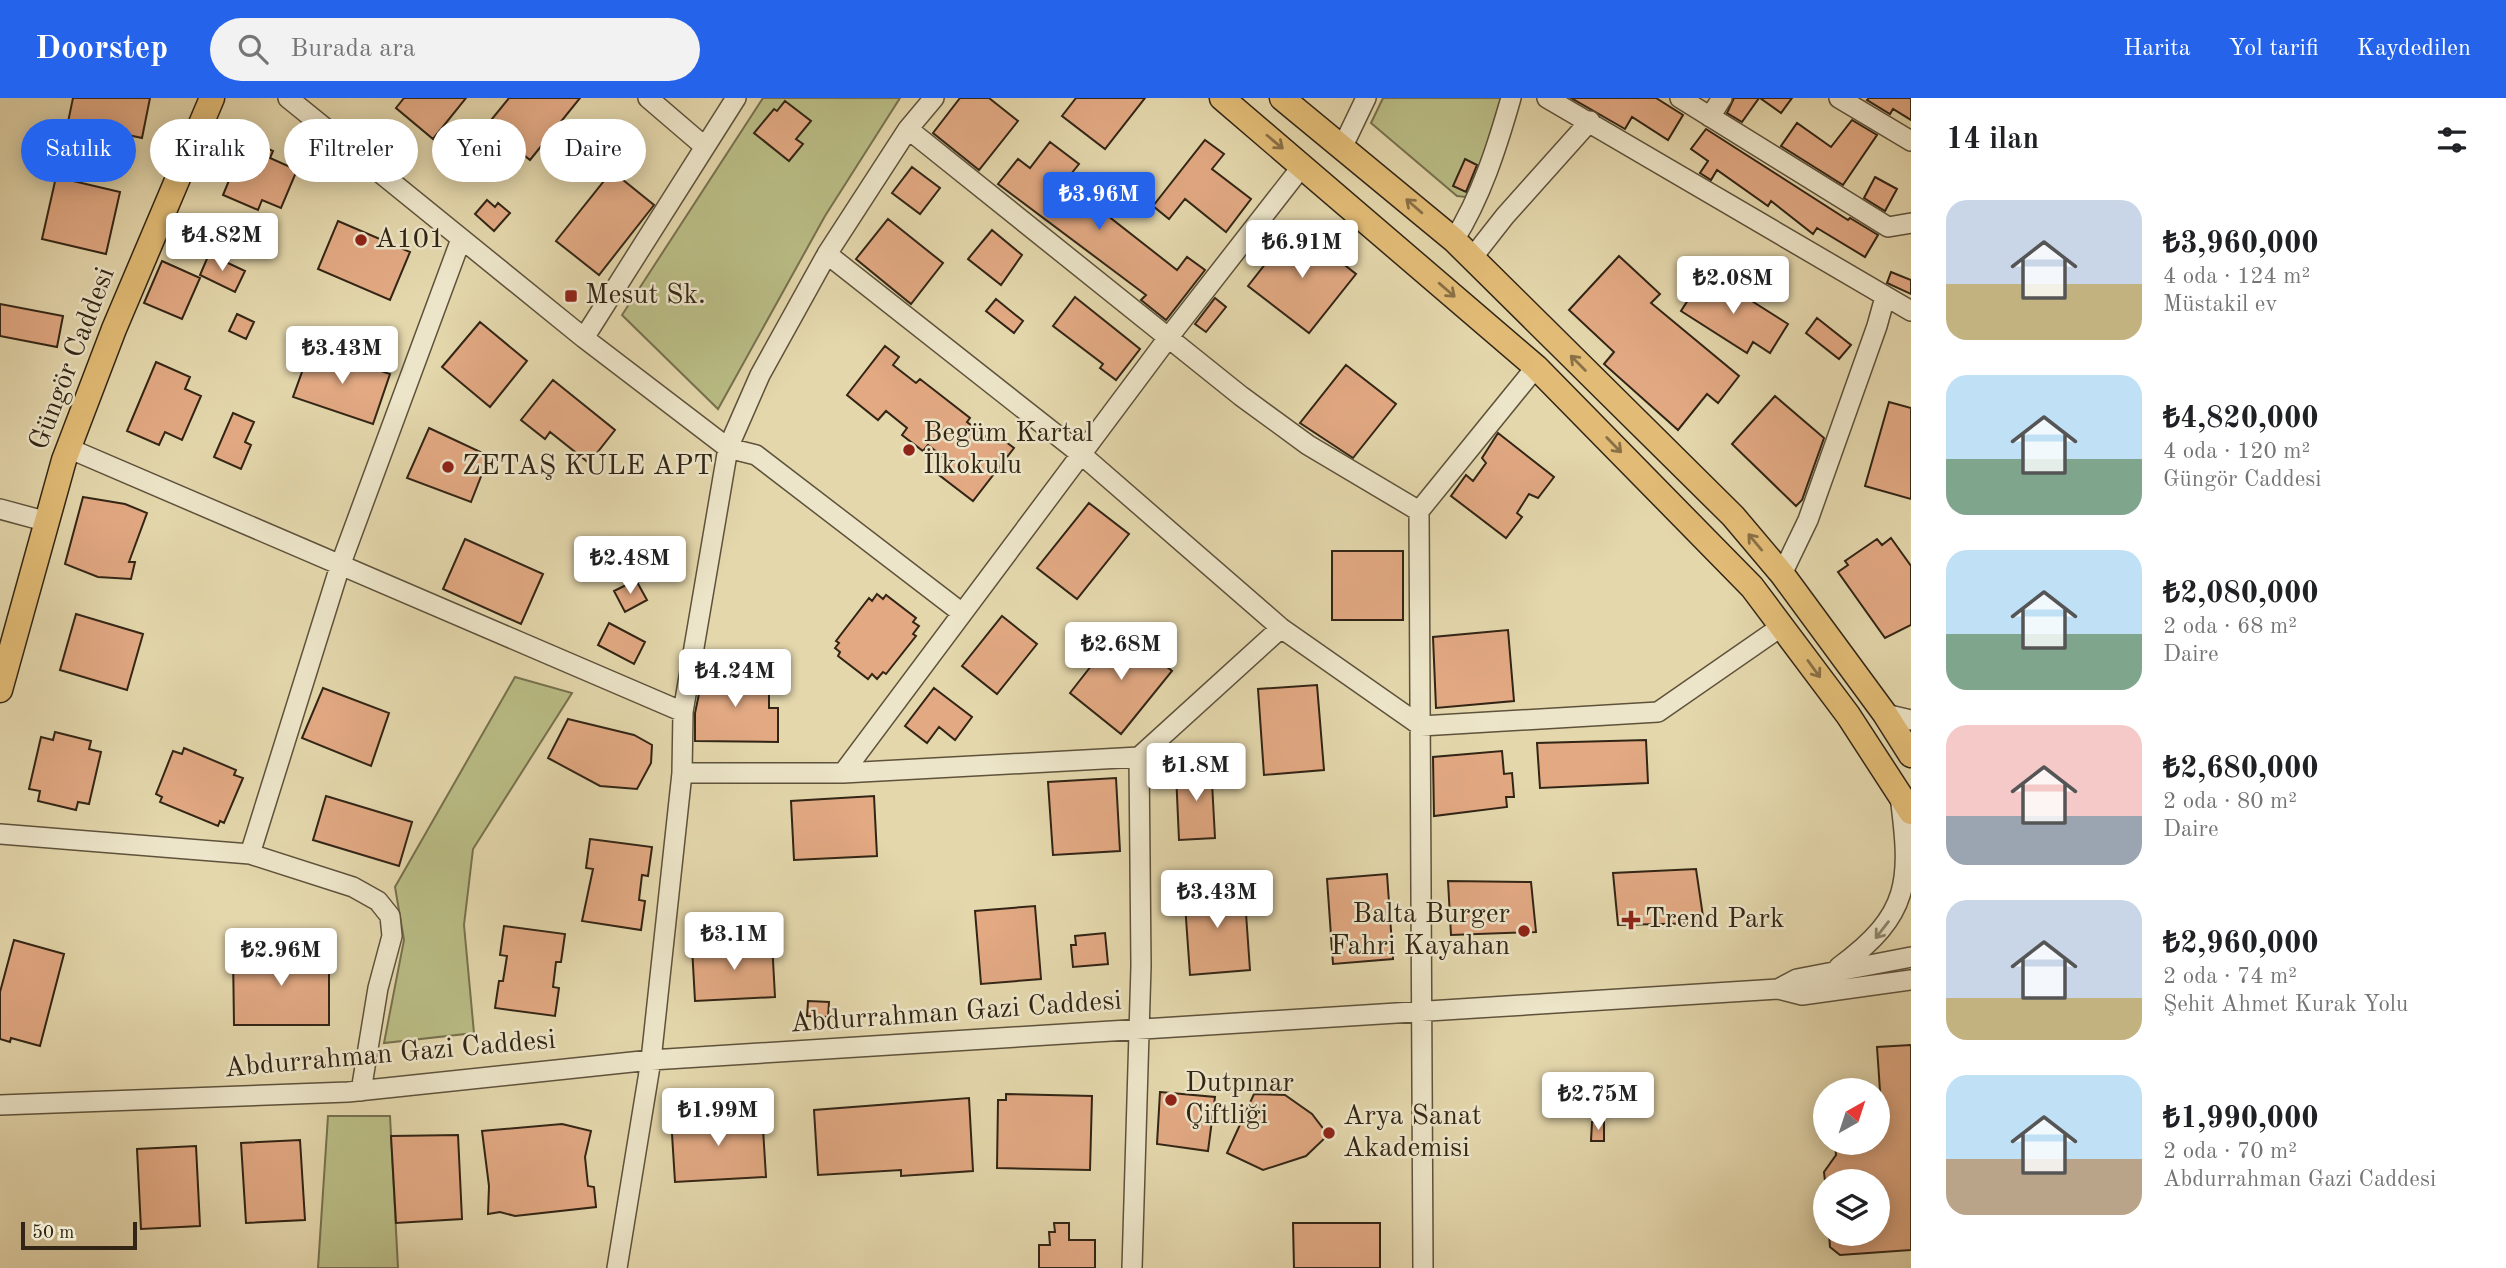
<!DOCTYPE html>
<html lang="tr">
<meta charset="utf-8">
<style>
body{margin:0;font-family:"Old Standard TT",serif;background:#f2f2f2;color:#202124;height:100vh;display:flex;flex-direction:column;font-size:26px;white-space:nowrap}
*{box-sizing:border-box;margin:0}
p{font-size:23px;color:#757577}
.icon{flex:none;width:38px;height:38px;fill:none;stroke:currentColor;stroke-width:2;stroke-linecap:round;stroke-linejoin:round}
.map{position:relative;flex:1;overflow:hidden}
.details{display:flex;flex-direction:column;background:#fff;width:595px}
.details>*{flex:none}
.top-card{position:absolute;left:21px;top:21px;width:665px;height:63px;display:flex;gap:14px}
.needle{width:46px;rotate:39deg}
.controls{position:absolute;left:1813px;top:980px;display:grid;gap:14px}
.controls a{display:grid;place-items:center;width:77px;height:77px;border-radius:50%;background:#fff;box-shadow:0 4px 18px #0003;font-size:35px}
.scale{position:absolute;left:21px;bottom:18px;width:116px;box-sizing:border-box;padding-left:7px;border:4px solid #322515;border-top:0;font-size:19px;line-height:24px;white-space:nowrap;color:#322515;-webkit-text-stroke:5px #ede5c9;paint-order:stroke}
.price{position:absolute;translate:-50% -60px;padding:0 16px;border-radius:7px;background:#fff;color:#222;font-size:23px;line-height:46px;filter:drop-shadow(0 2px 4px #0008)}
.price::after{content:'';position:absolute;left:50%;top:42px;width:21px;height:16px;margin-left:-10px;background:inherit;clip-path:polygon(0 0,100% 0,50% 100%)}
.price.selected{background:#2563eb;color:#fff}
ul{padding:0;list-style:none}
li{display:flex;align-items:center;gap:21px;height:175px;padding:0 35px}
li span{display:grid;place-items:center;flex:none;width:196px;height:140px;border-radius:21px;color:#555}
li>.icon{margin-inline-start:auto}
span .icon{width:84px;height:84px;fill:#fffc;stroke-width:1}
li b{font-size:30px}
h2{display:flex;justify-content:space-between;align-items:center;height:84px;padding:0 35px;font-size:30px}
.chip{padding:0 24px;border-radius:32px;background:#fff;box-shadow:0 4px 18px #0003;font-size:24px;line-height:63px}
.chip.selected{background:#2563eb;color:#fff}
header{display:flex;align-items:center;gap:42px;box-sizing:border-box;height:98px;padding:0 35px;background:#2563eb;color:#fff}
header strong{font-size:33px}
nav{display:flex;gap:38px;margin-inline-start:auto;font-size:24px}
.search{width:490px;height:63px;background:#f2f2f2;display:flex;align-items:center;gap:18px;box-sizing:border-box;padding:0 24px;border-radius:38px;color:#757577;font-size:26px}
main{display:flex;flex:1;min-height:0}
.map>svg:first-child{display:block}
</style>
<header>
<strong>Doorstep</strong>
<div class="search"><svg class="icon" aria-label="search" viewBox="0 0 24 24"><circle cx="10" cy="10" r="6"/><path d="M15 15l6 6"/></svg>Burada ara</div>
<nav><a>Harita</a><a>Yol tarifi</a><a>Kaydedilen</a></nav>
</header>
<main>
<div class="map">
<svg width="1911" height="1170" viewBox="0 0 1911 1170">
<rect width="100%" height="100%" fill="#e4d7ac"/>
<filter id="stains"><feTurbulence type="fractalNoise" baseFrequency=".00286" numOctaves="4"/><feColorMatrix values="0 0 0 0 .2 0 0 0 0 .09 0 0 0 0 .02 0 0 0 .5 -.17"/></filter>
<radialGradient id="worn" r=".72"><stop offset=".6" stop-color="#630" stop-opacity="0"/><stop offset="1" stop-color="#630" stop-opacity=".3"/></radialGradient>
<path fill="#babd86" stroke="#76714e" stroke-width="2" d="M763,0H900L825,118L718,311L622,217Z
M1383,0H1501L1473,92L1466,99L1457,98L1371,25Z
M515,579L572,595L473,751L464,827L474,935L384,945L404,842L395,789Z
M328,1018H390L398,1170H318Z"/>
<path fill="#e2a983" stroke="#322515" stroke-width="2" d="M73,0H150L142,40L68,24Z
M404,0H466L433,41L396,10Z
M509,0H580L530,62L487,27Z
M960,0H989L1018,23L979,72L933,35Z
M1076,0H1145L1105,51L1062,18Z
M1571,0H1656L1683,17L1668,42L1632,19L1625,31Z
M1734,0H1759L1742,24L1727,15Z
M1760,0H1792L1781,15Z
M1869,0H1911V22L1893,11L1890,16L1867,2Z
M785,3L811,23L796,41L803,46L789,63L754,35L774,11L777,13Z
M1852,22L1877,37L1843,87L1781,48L1797,25L1831,49Z
M1706,31L1848,122L1850,120L1878,137L1865,159L1817,130L1813,136L1771,103L1768,108L1717,72L1711,82L1700,75L1708,63L1691,51Z
M246,41L273,53L270,60L297,72L281,110L262,102L258,112L223,97Z
M1205,42L1224,56L1212,71L1251,101L1226,134L1185,101L1169,121L1153,108Z
M1050,44L1079,66L1059,91L1089,114L1094,107L1177,172L1187,159L1205,172L1166,222L1141,202L1146,197L998,86L1018,61L1030,70Z
M1465,61L1477,67L1466,94L1453,88Z
M912,69L940,90L920,116L892,95Z
M612,73L654,107L599,177L556,143Z
M56,79L120,94L106,156L42,141Z
M1875,79L1897,91L1885,113L1864,100Z
M487,102L495,109L498,105L510,115L494,133L475,116Z
M888,121L943,165L911,206L856,161Z
M338,123L410,154L390,202L318,171Z
M1295,128L1356,176L1309,235L1248,188Z
M992,132L1022,157L1001,187L968,161Z
M209,156L245,173L235,194L200,177Z
M1619,158L1660,196L1651,205L1739,278L1718,305L1707,296L1678,332L1604,266L1614,254L1569,212Z
M162,163L200,180L182,221L144,205Z
M1706,174L1788,226L1770,255L1753,244L1747,255L1681,213Z
M1891,174L1911,182V196L1887,185Z
M1075,199L1140,251L1116,282L1100,270L1103,266L1053,228Z
M1215,200L1226,209L1206,234L1195,226Z
M996,201L1023,223L1014,235L986,213Z
M0,206L63,218L57,249L0,238Z
M237,216L254,224L246,241L229,233Z
M1817,220L1851,247L1839,261L1806,235Z
M480,224L527,263L490,309L442,269Z
M885,248L899,259L893,267L916,285L920,281L970,320L967,324L993,344L998,338L1014,350L973,403L939,377L949,364L928,347L923,353L902,337L907,330L886,313L878,322L847,297Z
M311,249L390,276L373,326L293,299Z
M156,264L190,279L185,291L201,298L182,342L165,334L159,347L127,333Z
M1346,267L1396,306L1353,360L1300,325Z
M553,282L615,332L589,365L550,334L545,341L521,322Z
M1775,298L1824,340L1802,402L1796,408L1732,346Z
M1889,304L1911,310V401L1865,388Z
M233,315L254,324L245,344L251,347L241,371L214,359Z
M429,330L489,358L471,404L407,380Z
M1498,335L1554,379L1538,400L1529,396L1517,415L1522,419L1506,440L1451,398L1466,377L1473,383L1486,365L1482,360Z
M83,399L125,406L147,415L129,464H135L131,481L98,479L65,466Z
M1089,405L1129,436L1077,501L1037,470Z
M1891,440L1911,468V527L1885,540L1838,474L1848,467L1845,463L1877,441L1882,447Z
M465,441L543,476L521,526L443,491Z
M650,445L668,448L663,478L645,475Z
M1332,453H1403V522H1332Z
M636,482L647,502L625,514L614,493Z
M877,496L883,501L886,497L916,520L913,524L919,528L913,536L916,538L886,576L883,574L877,581L872,576L868,581L838,558L840,554L835,550L839,545L836,543L869,500L872,503Z
M76,516L143,536L127,592L60,572Z
M1002,518L1037,546L997,596L962,568Z
M609,525L645,544L634,566L598,547Z
M1120,531L1172,573L1121,636L1070,595Z
M1508,532L1514,603L1436,610L1433,539Z
M704,572H716L717,575H769V610H778V644L695,643V615Z
M1317,587L1324,672L1264,677L1258,591Z
M323,590L389,615L371,668L302,640Z
M934,590L972,619L955,642L939,629L927,645L905,628Z
M568,621L634,637L652,647L651,665L637,691L600,688L548,660Z
M55,634L91,643L89,651L101,654L89,706L78,704L76,712L38,703L40,693L29,691L41,639L53,642Z
M1646,642L1648,685L1540,690L1537,645Z
M184,650L236,672L234,677L243,680L224,725L220,723L218,728L160,704L162,699L156,696L173,653L182,656Z
M1502,653L1504,676L1512,675L1514,699H1506L1507,709L1434,718L1433,659Z
M1211,666L1215,740L1179,742L1176,675H1187V667Z
M1116,680L1120,753L1053,757L1048,684Z
M326,698L412,724L399,768L313,742Z
M874,698L877,758L794,762L791,703Z
M590,741L652,749L648,778L642,777L639,802L645,803L641,832L582,823L593,771L586,770Z
M1696,771L1704,825L1618,827L1613,775Z
M1387,776L1393,861L1333,866L1327,781Z
M1448,783L1531,784L1536,834L1451,837Z
M1244,787L1250,872L1190,877L1184,792Z
M1035,808L1041,881L981,886L975,813Z
M504,828L565,836L561,864H556L553,889L559,890L555,918L495,910L499,883H503L507,858L500,857Z
M1105,835L1108,866L1073,869L1071,847H1076L1075,838Z
M14,842L64,856L40,948L11,940L10,944L0,941V894Z
M772,844L775,899L695,903L692,849Z
M233,854H329V927H234Z
M808,903L829,904L828,919L807,918Z
M1911,947V1152L1840,1157L1830,1149L1829,1136H1878V1083H1825L1824,1074L1836,1057L1835,1045H1878L1880,993L1877,949Z
M1160,994L1215,999L1208,1053L1157,1046Z
M1006,996L1092,998L1090,1072L997,1070L998,1002H1006Z
M1254,996L1285,997L1312,1016L1328,1037L1306,1058L1263,1072L1227,1055Z
M969,1000L973,1073L901,1078V1072L818,1077L814,1012Z
M762,1015L766,1079L675,1084L671,1020Z
M1592,1024H1604V1043H1591Z
M562,1026L591,1033L585,1059L588,1088L594,1089L596,1109L515,1118L500,1114L488,1116L489,1088L482,1033Z
M458,1037L462,1121L396,1125L391,1038Z
M300,1042L305,1122L246,1125L241,1045Z
M196,1048L200,1128L141,1131L137,1051Z
M1054,1125H1069V1142H1095V1170H1039V1147H1050L1049,1134H1055Z
M1293,1125H1380V1170H1294Z"/>
<g fill="none" stroke-linecap="round" stroke-linejoin="round">
<defs>
<path id="minor" d="M288,0L584,240L728,350L756,357L962,515
M648,0L704,48
M1547,0L1911,213
M1680,0L1888,129L1911,125
M1839,0L1911,43
M1710,19L1722,0
M908,31L1241,298L1308,347L1419,413
M1343,48L1366,0
M1454,142C1481,99 1497,49 1511,0
M827,156L1082,357L1281,530L1421,628L1658,614L1782,528
M1472,160L1505,118L1590,23
M584,240L736,0
M68,350L683,614
M0,411L48,424
M1782,476L1808,422L1877,228L1885,199
M1885,616L1911,622
M682,675H843L1139,659L1281,530
M843,675L1168,240L1303,67
M0,736L250,756L353,789L378,803L390,818L392,838L378,890L361,993
M250,756L340,468L461,141
M1839,869C1911,816 1911,783 1900,698
M1778,891L1802,897L1911,882
M0,1007L348,994L651,962L1778,891L1797,881L1911,859
M617,1170L651,962L682,675L683,614L728,350L760,277L827,156L908,31L934,0
M1132,1170L1141,868L1139,659
M1423,1170L1419,413L1536,269"/>
<path id="major" d="M1222,0L1536,269L1752,489L1848,617L1911,714
M1282,0L1454,142L1733,418L1782,476L1885,616L1911,657
M0,592L64,362L114,231L212,0"/>
</defs>
<use href="#minor" stroke="#5e523b" stroke-width="22"/>
<use href="#major" stroke="#322515" stroke-width="27"/>
<use href="#minor" stroke="#ede5c9" stroke-width="19"/>
<use href="#major" stroke="#e2bc76" stroke-width="24"/>
</g>
<defs><path id="oneway-shaft" d="M-6 0H5M1.5-3L5.5 0L1.5 3" fill="none" stroke-width="1.6" stroke-linecap="round" stroke-linejoin="round" transform="scale(1.75)"/></defs>
<g stroke="#8a7046">
<use href="#oneway-shaft" transform="translate(1275 44) rotate(40)"/>
<use href="#oneway-shaft" transform="translate(1414 108) rotate(-139)"/>
<use href="#oneway-shaft" transform="translate(1447 192) rotate(41)"/>
<use href="#oneway-shaft" transform="translate(1578 265) rotate(-135)"/>
<use href="#oneway-shaft" transform="translate(1614 347) rotate(46)"/>
<use href="#oneway-shaft" transform="translate(1755 444) rotate(-130)"/>
<use href="#oneway-shaft" transform="translate(1814 571) rotate(54)"/>
</g>
<use stroke="#90856f" href="#oneway-shaft" transform="translate(1882 832) rotate(128)"/>
<g fill="#8f2418" stroke="#ede5c9" stroke-width="2.5">
<circle cx="361" cy="142" r="7"/>
<rect x="564" y="191" width="14" height="14" rx="3.5"/>
<circle cx="909" cy="352" r="7"/>
<circle cx="448" cy="369" r="7"/>
<path d="M1627.5 811.5h7v7h7v7h-7v7h-7v-7h-7v-7h7z"/>
<circle cx="1524" cy="833" r="7"/>
<circle cx="1171" cy="1002" r="7"/>
<circle cx="1329" cy="1035" r="7"/>
</g>
<g text-anchor="middle" dominant-baseline="central" stroke-width="5" stroke-linejoin="round" paint-order="stroke">
<g font-size="28" fill="#322515" stroke="#ede5c9" text-anchor="start">
<text x="375" y="142">A101</text>
<text x="585" y="198">Mesut Sk.</text>
<text x="923" y="336">Begüm Kartal<tspan x="923" dy="32">İlkokulu</tspan></text>
<text x="462" y="369">ZETAŞ KULE APT</text>
<text x="1510" y="817" text-anchor="end">Balta Burger<tspan x="1510" dy="32">Fahri Kayahan</tspan></text>
<text x="1645" y="822">Trend Park</text>
<text x="1185" y="986">Dutpınar<tspan x="1185" dy="32">Çiftliği</tspan></text>
<text x="1343" y="1019">Arya Sanat<tspan x="1343" dy="32">Akademisi</tspan></text>
</g>
<g font-size="28" fill="#322515" stroke="#ede5c9">
<text transform="translate(73 261) rotate(-69)">Güngör Caddesi</text>
<text transform="translate(956 915) rotate(-4)">Abdurrahman Gazi Caddesi</text>
<text transform="translate(390 957) rotate(-5)">Abdurrahman Gazi Caddesi</text>
</g>
</g>
<rect width="100%" height="100%" filter="url(#stains)"/>
<rect width="100%" height="100%" fill="url(#worn)"/>
</svg>
<div class="controls">
<a><svg class="needle" viewBox="-14 -14 28 28"><path d="M0-13l5 13h-10z" fill="#e53935"/><path d="M0 13l5-13h-10z" fill="#757577"/></svg></a>
<a><svg class="icon" aria-label="layers" viewBox="0 0 24 24"><path d="M12 4l9 5-9 5-9-5zM3 14l9 5 9-5"/></svg></a>
</div>
<div class="scale">50 m</div>
<b class="price selected" style="left:1099px;top:134px">₺3.96M</b>
<b class="price" style="left:222px;top:175px">₺4.82M</b>
<b class="price" style="left:1302px;top:182px">₺6.91M</b>
<b class="price" style="left:1733px;top:218px">₺2.08M</b>
<b class="price" style="left:342px;top:288px">₺3.43M</b>
<b class="price" style="left:630px;top:498px">₺2.48M</b>
<b class="price" style="left:1121px;top:584px">₺2.68M</b>
<b class="price" style="left:735px;top:611px">₺4.24M</b>
<b class="price" style="left:1196px;top:705px">₺1.8M</b>
<b class="price" style="left:1217px;top:832px">₺3.43M</b>
<b class="price" style="left:734px;top:874px">₺3.1M</b>
<b class="price" style="left:281px;top:890px">₺2.96M</b>
<b class="price" style="left:1598px;top:1034px">₺2.75M</b>
<b class="price" style="left:718px;top:1050px">₺1.99M</b>
<div class="top-card">
<a class="chip selected">Satılık</a>
<a class="chip">Kiralık</a>
<a class="chip">Filtreler</a>
<a class="chip">Yeni</a>
<a class="chip">Daire</a>
</div>
</div>
<section class="details">
<h2>14 ilan<svg class="icon" aria-label="filters" viewBox="0 0 24 24"><path d="M4 7h16M4 17h16"/><circle cx="9" cy="7" r="2"/><circle cx="15" cy="17" r="2"/></svg></h2>
<ul>
<li><span style="background:linear-gradient(#c9d6e8 60%,#c2b280 0)"><svg class="icon" aria-label="home" viewBox="0 0 24 24"><path d="M3 11l9-7 9 7M6 9v11h12V9"/></svg></span><div><b>₺3,960,000</b><p>4 oda · 124 m²</p><p>Müstakil ev</p></div></li>
<li><span style="background:linear-gradient(#bfe0f5 60%,#7fa58c 0)"><svg class="icon" aria-label="home" viewBox="0 0 24 24"><path d="M3 11l9-7 9 7M6 9v11h12V9"/></svg></span><div><b>₺4,820,000</b><p>4 oda · 120 m²</p><p>Güngör Caddesi</p></div></li>
<li><span style="background:linear-gradient(#bfe0f5 60%,#7fa58c 0)"><svg class="icon" aria-label="home" viewBox="0 0 24 24"><path d="M3 11l9-7 9 7M6 9v11h12V9"/></svg></span><div><b>₺2,080,000</b><p>2 oda · 68 m²</p><p>Daire</p></div></li>
<li><span style="background:linear-gradient(#f6c9c9 65%,#9aa5b1 0)"><svg class="icon" aria-label="home" viewBox="0 0 24 24"><path d="M3 11l9-7 9 7M6 9v11h12V9"/></svg></span><div><b>₺2,680,000</b><p>2 oda · 80 m²</p><p>Daire</p></div></li>
<li><span style="background:linear-gradient(#c9d6e8 70%,#c2b280 0)"><svg class="icon" aria-label="home" viewBox="0 0 24 24"><path d="M3 11l9-7 9 7M6 9v11h12V9"/></svg></span><div><b>₺2,960,000</b><p>2 oda · 74 m²</p><p>Şehit Ahmet Kurak Yolu</p></div></li>
<li><span style="background:linear-gradient(#bfe0f5 60%,#b9a48a 0)"><svg class="icon" aria-label="home" viewBox="0 0 24 24"><path d="M3 11l9-7 9 7M6 9v11h12V9"/></svg></span><div><b>₺1,990,000</b><p>2 oda · 70 m²</p><p>Abdurrahman Gazi Caddesi</p></div></li>
</ul>
</section>
</main>
